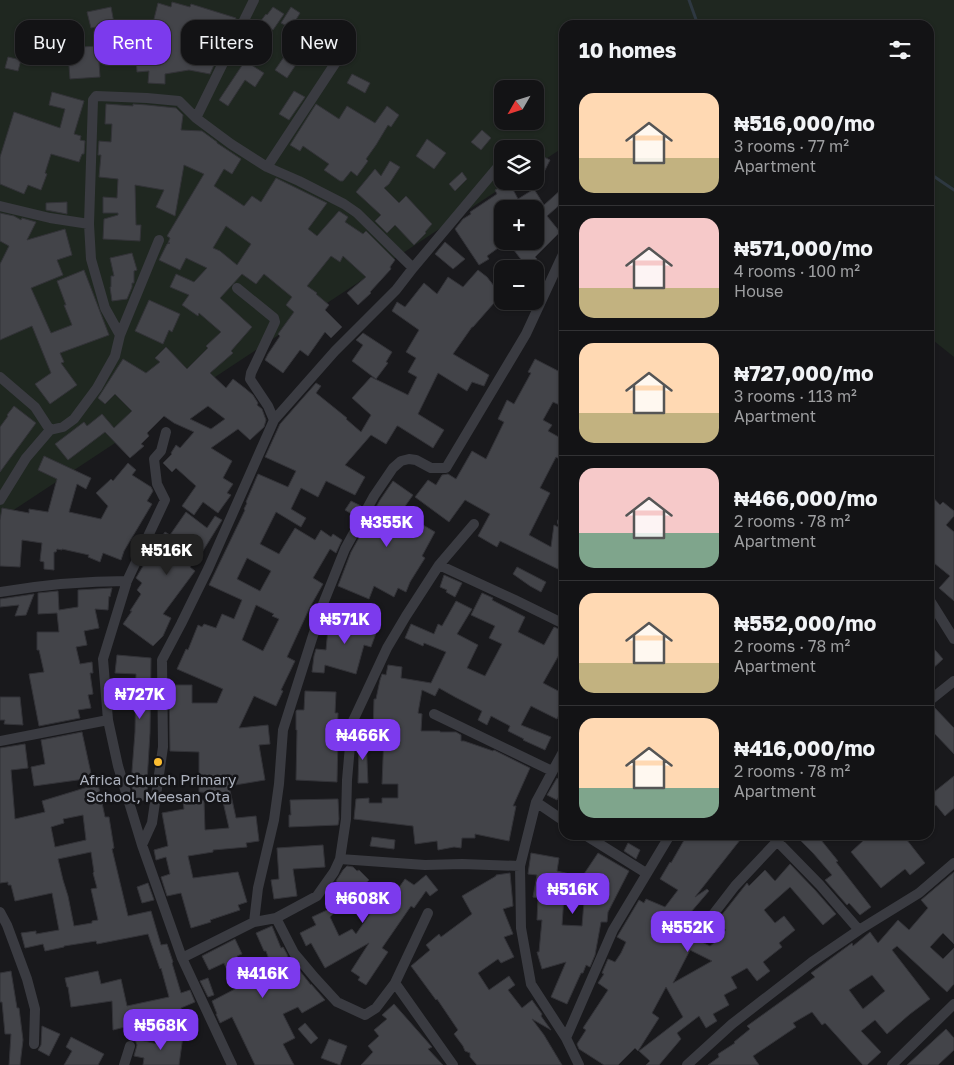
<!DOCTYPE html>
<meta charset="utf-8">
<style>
body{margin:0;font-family:"Golos Text",sans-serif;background:#202022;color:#f1f3f6;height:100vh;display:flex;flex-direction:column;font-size:19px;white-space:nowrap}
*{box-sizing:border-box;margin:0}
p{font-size:16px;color:#9d9ea0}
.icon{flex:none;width:28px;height:28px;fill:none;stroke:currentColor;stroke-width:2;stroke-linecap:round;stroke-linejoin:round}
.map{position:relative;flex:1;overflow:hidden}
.details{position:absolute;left:559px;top:20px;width:375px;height:820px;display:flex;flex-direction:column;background:#131315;border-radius:15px;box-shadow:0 1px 4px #0004,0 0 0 1px #323234}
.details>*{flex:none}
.hud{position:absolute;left:15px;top:20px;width:469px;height:45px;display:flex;gap:10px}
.needle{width:32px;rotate:231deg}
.buttons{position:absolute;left:494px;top:80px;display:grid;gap:10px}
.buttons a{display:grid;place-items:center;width:50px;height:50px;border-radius:10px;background:#131315;box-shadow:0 1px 4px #0004,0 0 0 1px #323234;font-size:25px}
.price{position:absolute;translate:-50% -42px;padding:0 11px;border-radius:10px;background:#7c3aed;color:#fff;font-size:16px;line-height:32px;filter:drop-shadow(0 1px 2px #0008)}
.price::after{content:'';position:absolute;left:50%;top:30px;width:15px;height:11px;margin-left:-8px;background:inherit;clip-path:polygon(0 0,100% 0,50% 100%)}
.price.current{background:#222;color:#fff}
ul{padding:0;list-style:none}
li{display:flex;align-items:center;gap:15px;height:125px;padding:0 20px}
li+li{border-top:1px solid #323234}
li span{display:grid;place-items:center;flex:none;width:140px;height:100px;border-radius:15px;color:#555}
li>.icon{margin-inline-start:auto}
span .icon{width:60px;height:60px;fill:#fffc;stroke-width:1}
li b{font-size:21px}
h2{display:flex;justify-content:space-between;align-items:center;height:60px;padding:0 20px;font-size:21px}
.tag{padding:0 18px;border-radius:15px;background:#131315;box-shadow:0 1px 4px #0004,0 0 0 1px #323234;font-size:18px;line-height:45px}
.tag.current{background:#7c3aed;color:#fff}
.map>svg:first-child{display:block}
</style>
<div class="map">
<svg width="954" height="1065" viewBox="0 0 954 1065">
<rect width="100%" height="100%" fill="#19191c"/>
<path fill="#1f2720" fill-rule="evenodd" d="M0,0H954V357L929,337V25H564V147L535,166V149H502V181H512L0,519ZM502,89H535V121H502Z"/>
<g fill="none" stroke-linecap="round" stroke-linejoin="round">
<path stroke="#2e3841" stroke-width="3" d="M689,0L698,25
M929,173L954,190"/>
</g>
<path fill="#434449" stroke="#333338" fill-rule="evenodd" d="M172,2L190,7L191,4L236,18L233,28L226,26L224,32L221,31L214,65L210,74L189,70L165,74V84L148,83L149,71L137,72L135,43L118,44L117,25L153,23L158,3L171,7Z
M111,7L114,23L91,28L87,12Z
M273,7L284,14L273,30L260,22L266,14L267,15Z
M291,7L300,13L291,28L281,23Z
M253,25L261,29L252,45L244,40Z
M80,26L82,47L98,46L100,77L70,79L66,28Z
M288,51L299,60L287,78L275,70Z
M8,57L21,60L18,71L5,68Z
M245,61L264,73L255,87L245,80L228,106L219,100Z
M352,74L370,83L365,93L347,83Z
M294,91L305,97L289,120L279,114Z
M52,92L84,101L74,134L81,136L80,140L85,141L84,154H82L79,162L51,154L45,173L47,174L41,190L28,185L24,194L0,184V157L14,112L60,128L65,109L49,105Z
M106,104L133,106V104L147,105L176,108L183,115L181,130L202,131L217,142V143L241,159L232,174L224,169L214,186L244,206L252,196L261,202L276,178L327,203L308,229L317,236L339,211L348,217L345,222L363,234L366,231L395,260L390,267L391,269L370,292L371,293L358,305L347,293L366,277L343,256L340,262L331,256L307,286L317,293L316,294L329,305L325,310L342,327L331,338L325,332L308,356L300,350L283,373L265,360L268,354L280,336L278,334L294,312L286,305L292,297L264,274L256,284L242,274L220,298L252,327L231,351L233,353L210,373L226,388L233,379L246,389L253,395L258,403L257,405L262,409L266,420L264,427L250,440L238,429L211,448L232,461L223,478L233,484L227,493L231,495L218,513L203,502L194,515L182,506L196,486L176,468L172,472L163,463L172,454L171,453L176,445L180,448L194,432L174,423L164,416L147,433L149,436L141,444L144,446L130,458L105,432L68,460L55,444L84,422L87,426L102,414L114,428L132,411L115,394L105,404L98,398L123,359L146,373L160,362L155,358L166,347L187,369L208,348L206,346L221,332L199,313L198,316L182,305L189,295L170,287L176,274L194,282L207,268L186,258L180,270L159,260L167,244L170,243H168L170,238L167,236L204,174L184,165L175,216L156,207L164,190L135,185L136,225H141L140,241L103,239L104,219L118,215V213H103V197L117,198L118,179L99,177L101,155H98L99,141L111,142L112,124H105ZM226,226L251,244L237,265L220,251L213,248ZM208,406L225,419L211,429L190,419Z
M316,104L339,119L347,106L375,123L387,106L399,115L391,127L388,125L376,145L366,159L368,161L357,176L351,171L343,181H340L324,170L329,164L303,146L300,151L290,145Z
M482,130L491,138L481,150L471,142Z
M427,139L446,153L434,169L416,156Z
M540,155L550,160L542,176L535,172V166Z
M390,161L400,167L389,184L384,188L399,203L406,196L432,224L425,232L426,233L414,245L395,225L387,233L375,221L381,215L356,192L375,169L381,176Z
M462,172L467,179L455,191L449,184Z
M509,182L518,199L534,189L544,205L564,187V201L547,216L560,232L535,257L537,259L526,266L507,241H535V209H502V225L495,230L505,243L487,256L489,259L479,265L455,229L463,219L471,214L470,212L497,194L495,190Z
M67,202V214L46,210V203Z
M0,213L14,216L21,220L22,218L36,222L27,240L65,229L72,255L57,260L63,275L31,288L51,333L72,325L64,305H66L57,281L84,270L109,335L60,353L64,362L61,363L77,385L50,404L35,384L51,373L32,326L0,340V264L9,246L0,241Z
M445,242L465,259L453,269L435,254Z
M132,253L137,270L134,271V283H132V287L127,299L112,301L110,287H111V276H114L110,258Z
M478,270L487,277L501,295L473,327H472L453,354L489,375L484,386L472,382L467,391L438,373L418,414L444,430L433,448L398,426H397L386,444L371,435L345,465L365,477L355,495L326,481L318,497L301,488L291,509L306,518L301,527L276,512L260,544L279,554L295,528L315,540L321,530L331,537L333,534L342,540L336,553L330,549L313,578L323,584L310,607L287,657L295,661L281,690L283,691L276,706L254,696L239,728L268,725L270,744L259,745L265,780L229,786L236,818L256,816L259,841L246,843L247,847L213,850V852L188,856L193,878L238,872L247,902L238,905L240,910L210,920L211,922L191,928L181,893L167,896L161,877L170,874L166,857L156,860L154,850L168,846L162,813L184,809L183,801L204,800L205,830L229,828L221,793L199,792V752L170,751L169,685H192V703H217L223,689L177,669L186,649L188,650L198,625L202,627L204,624L216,628L222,614L234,619L242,600L209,585L245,510L244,509L247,503L246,502L258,474L288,487L296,471L265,457L280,424L316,383L321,386L316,393L347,418L346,419L361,432L371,415L352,398L371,377L408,395L417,377L408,372L416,358L406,352L419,330L392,311L397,302L405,307L424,283L437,294L448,277L463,287ZM247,558L271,571L260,591L237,579ZM256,605L274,614L272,616L279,619L263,651L242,640Z
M149,300L180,314L172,332L169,330L163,344L135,331Z
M363,333L392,352L386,362L388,363L376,379L352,361L363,345L356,340Z
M535,359L564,374V407L553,402L543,420L552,425L548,431L564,440V462L556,457L540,488L550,493L529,535L551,547L554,525L560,528L564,529V572L500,541L497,547L478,536L490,514L465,500L449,522L415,497L428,480L436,485L442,475L448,474L456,479L472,451L486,459L504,422L498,419L507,400L514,404L531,373L528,372Z
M14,406L36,423L0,472V427L8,416L7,415Z
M44,456L91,478L86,489L77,484L69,512L101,519L108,506L96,493L111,479L113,481L128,463L136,470L132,475L151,487L153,491L147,501L152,504L124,551L121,560L103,553L100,562L88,557L89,555L62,549V550L57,549L56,552H54V570L44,569V562L40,561L42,543L22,540L20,567L0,566V520L2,508L29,513V509L48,512L57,479L38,470Z
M393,481L413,495L401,512L435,532L422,556L425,558L410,582L406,592L398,588L394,597L374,586L369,599L338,586L351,552L380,500Z
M929,493L940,505L943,502L954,511V516L946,525L954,532V601L939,588L950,576L929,559Z
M351,501L361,506L355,516L345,510Z
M186,512L207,528L215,516L222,520L201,554L200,553L190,567L195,571L163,614L171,618L163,636L153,646L123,624L132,611H130L141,594L137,590L142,583L136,578L146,561L144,560L149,551L151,552L165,532L170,535Z
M517,567L546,582L541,592L530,586L513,574Z
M444,575L462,583L455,597L446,592L447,590L440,587Z
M112,588L110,597L109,596L108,610L95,609L99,628L84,631L87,645L76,647L80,664L92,662L93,673H90L93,694L88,695L91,708L78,710L80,718L39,726L29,674L44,672L39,650H37V632H59L57,613L38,614V593L58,591L59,610L78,607V590Z
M482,593L493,598L492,600L525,617L518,632L544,645L554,627L564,631V646L543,683L564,694V705L557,719L531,706L521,725L551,737L545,750L523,740L524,739L508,731L510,726L491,716L487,725L478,720L482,711L455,697L439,688L435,696L422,690L418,713L422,714L421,731H440V732H456L461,735V741H464L493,751L494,750L530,768L513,806H516L509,841L475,834V838H462L461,848L454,847L438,850L437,841L415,844L413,826L354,819L356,799L369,798V803H382V798H398V784H382L384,734L373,733L374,699H376L380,680L382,674L386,675L388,665L402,667L401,678L431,683L446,652L424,643L423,646L405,638L411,624L434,634L438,624L442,626L456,601L472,609L457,634L478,645L467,668L485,676L502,644L489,638L495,626L471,615Z
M34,594L26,615L15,616L19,605L0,607V599Z
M329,618L370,623L371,618L380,622L371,647L364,645L356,674L325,665L324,673L312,672L314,656L316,649L326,650Z
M929,643L943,659L929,672Z
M117,655L151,658L150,733L147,782L148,800L136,801L131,784L135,732L136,674L115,673Z
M305,691L336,692L335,713H338L337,738H338L337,782L296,780L297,730H296V711L297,710H304Z
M0,697H20L23,725L4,724L5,720H0Z
M934,707L954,728V754L934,733L929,740V712Z
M82,732L92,778L34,786L31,767L45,764L41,740Z
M358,737H366L368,783H358L359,748H357Z
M25,744L28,768L11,770L15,819L45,812L42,801L98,784L105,817H109L114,848L112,849L128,916L151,911L161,945L167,944L173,962L172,963L181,993L190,990L195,1002L181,1008L182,1013L113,1030L112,1001L71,1007L68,987H67L65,978L98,971L101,984L121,979L127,1006L169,997L161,968L160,969L148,934L97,944L96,941L64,946V947L45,951L43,944L25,948L21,933L36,931V934L59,930L52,893L15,901L11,885H8V882L0,883V748ZM83,815L86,840L55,847L51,827L64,823L63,819ZM91,852L94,872L93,873L97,888L91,889L98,920L92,921V923L74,926L68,896L63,880L58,859Z
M954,776V808L945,816L936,805L929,809V796Z
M557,778L564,783V787L557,800L547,795Z
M336,799H338L339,819L338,825L289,827V815H291L290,800Z
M687,835H744L695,897L707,889L709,891L691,912L684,927L692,931L690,936L710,946L722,937L720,935L726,930L717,921L747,883L749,886L765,870L775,881L790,864L815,890L836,914L823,925L790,887L764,910L775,923L784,916L795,930L779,943L782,947L763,962L770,971L757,981L747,968L731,977L737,988L724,995L729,1005L713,1014L717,1021L706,1028L699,1016L677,1033L681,1039L659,1065H646L650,1061L639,1051L683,1017L666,987L652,1013L659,1018L638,1051L635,1048L618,1065H604L579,1049L577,1044L586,1030L583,1028L608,990L598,983L604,974L602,973L608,959L615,962L621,953L626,942L617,937L639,900L644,903L646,899L665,907L678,890L660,879L670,862L671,863ZM690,950L712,961L673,983Z
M795,835H817L838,861L836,862L871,907L860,915L849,903L847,905L825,880L832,875L813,853Z
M859,835H903L925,863L910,875L905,869L881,888L851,852L864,840Z
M372,837L395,840L394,849L370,846Z
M628,843L640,850L636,859L624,851Z
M323,845L325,867L293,869L297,896L274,899L271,880L279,879L277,848Z
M531,853L559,858L557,871L582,877L598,853L629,871L608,912L607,922H601L595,955L590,967L586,965L583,973H581L567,1004L551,997L566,962L542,969L537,952H539L542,920H537L538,898L533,897L537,875L528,874ZM564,896L584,902L582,926L562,925Z
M347,866L353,867L357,871L359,870L369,880L330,917L339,936L352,929L356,934L379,901L378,897L395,893L405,879L414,885L426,875L438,890L430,896L426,891L414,908L411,906L382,948L388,952L366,985L358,980L360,977L351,971L369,943L325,968L311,943L306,946L300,933L316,925L312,917L338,905L330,897L340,887L336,881L343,870Z
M954,872V944L943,933L930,947L943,959L954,948V984L947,992L897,946L892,950L930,999L910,1014L887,1034L875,1020L861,1031L881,1052L867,1065H863L825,1023L822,1025L812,1012L793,1023L796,1027L753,1056L759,1065H708L719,1057L718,1054L735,1043L734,1042L750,1029L747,1026L815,977L811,973L852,943L853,946L870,932L878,943L898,920L909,930L928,908L921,900ZM872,975L885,991L863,1009L849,990Z
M510,873L513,906L503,909L513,934L504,937L514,957L501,963L498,959L478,973L489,990L509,976L515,985L508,990L522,1008L532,1000L542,1014L541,1016L551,1030L532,1019L544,1035L562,1065H477L470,1057V1053L465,1051L463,1046L454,1034L458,1030L437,999L436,1000L411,966L430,950L426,945L439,934L441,937L472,914L462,896L496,876V875Z
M148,883L154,900L142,903L137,887Z
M272,926L281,948L283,947L287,954L289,962L291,961L295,967L296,966L311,985V984L325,1000L302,1013L298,1007L283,1014L295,1038L283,1044L294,1065H255L232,1017L220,1023L216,1014H217L212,1001L235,989L224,963L209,970L202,956L235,939L242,954L237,956L248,980L250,979L251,981L273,971L266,951H264L256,933Z
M11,971L17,1008H19L23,1040L20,1065H9L11,1034H5L2,1002H0V973Z
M208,978L214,995L208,997L200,981Z
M394,1004L432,1047L428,1049L443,1065H361L373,1052L368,1046L379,1036L374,1030L387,1019L382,1015Z
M305,1023L318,1038L311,1044L298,1029Z
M42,1026L60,1034L49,1056L38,1050L41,1045Z
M946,1029L954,1038V1050L938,1065H907Z
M164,1033L183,1036L179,1065H143L144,1058L134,1056L137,1045L135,1039L162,1045Z
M71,1037L104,1054L98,1065H64L72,1051L66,1047Z
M329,1039L347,1046L340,1065L321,1058Z"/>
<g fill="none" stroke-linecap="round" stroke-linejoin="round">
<path stroke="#3a3b41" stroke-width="10" d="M196,118L254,0
M514,149L515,146
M267,167L340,56
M0,206L50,218L89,224
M237,288L274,318L275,322L251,373L250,379L268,406L274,420
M120,335L105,308L91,259L89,224L93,100L96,96L147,98L179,101L196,118L231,144L267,167L299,181L344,204L357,213L413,268
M0,377L35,407L50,430
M166,432L161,451L154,459L157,484L165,500L127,581L103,659L108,720L118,766L142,845L182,958L232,1065
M0,500L26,458L50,430L63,427L74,419L97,388L115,356L120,335L159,240
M562,522L564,520
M439,565L515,600L564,624
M0,592C42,585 84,581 127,581
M929,599L954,639
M929,701L954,681
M434,714L552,771
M0,741L108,720
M564,750L536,802L520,866L521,928L531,984L566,1038L579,1065
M536,802L564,821
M585,835L646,873
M777,841L820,885L859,930
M142,845L152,823L163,747L162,660L181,624L208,569L274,420L335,351L396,290L413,268L502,162
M340,859L425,865L462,864L520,866
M0,912L7,925L27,979L35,1009L34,1044
M276,918L294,953L315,978L337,1002L365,1015L376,1008L395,983L428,913
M708,921L735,886L783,835
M254,922L258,888L274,820L279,784L283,730L323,604L345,549L374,496L393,468L401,461L409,459L416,460L431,468H446L526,334L564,252
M182,958L254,922L276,918L317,896L334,872L340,859L346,819L347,780L352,723L387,648L406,616L439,565L474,524
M395,983L453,1065
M566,1038L613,930L670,835
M124,1065L130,1046
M687,1065L732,1024L812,962L859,930L919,893L954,863
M892,1065L954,1004"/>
</g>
<circle fill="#fcbd31" stroke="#141417" stroke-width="2" cx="158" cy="762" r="5"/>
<g text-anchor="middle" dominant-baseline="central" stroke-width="5" stroke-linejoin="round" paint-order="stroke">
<g font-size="15" fill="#abb0bc" stroke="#141417">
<text x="158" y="779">Africa Church Primary<tspan x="158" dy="17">School, Meesan Ota</tspan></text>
</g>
</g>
</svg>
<div class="buttons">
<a><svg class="needle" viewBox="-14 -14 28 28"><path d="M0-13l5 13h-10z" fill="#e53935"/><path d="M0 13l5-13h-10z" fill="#9d9ea0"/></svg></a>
<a><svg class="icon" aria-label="layers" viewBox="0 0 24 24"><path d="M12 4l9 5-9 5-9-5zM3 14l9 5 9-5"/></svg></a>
<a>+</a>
<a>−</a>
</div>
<b class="price" style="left:387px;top:548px">₦355K</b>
<b class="price current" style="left:167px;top:576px">₦516K</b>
<b class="price" style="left:345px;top:645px">₦571K</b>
<b class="price" style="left:140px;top:720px">₦727K</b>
<b class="price" style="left:363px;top:761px">₦466K</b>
<b class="price" style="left:573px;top:915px">₦516K</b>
<b class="price" style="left:363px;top:924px">₦608K</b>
<b class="price" style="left:688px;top:953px">₦552K</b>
<b class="price" style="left:263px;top:999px">₦416K</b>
<b class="price" style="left:161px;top:1051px">₦568K</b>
<div class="hud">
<a class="tag">Buy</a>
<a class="tag current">Rent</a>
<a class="tag">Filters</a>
<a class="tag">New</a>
</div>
<section class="details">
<h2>10 homes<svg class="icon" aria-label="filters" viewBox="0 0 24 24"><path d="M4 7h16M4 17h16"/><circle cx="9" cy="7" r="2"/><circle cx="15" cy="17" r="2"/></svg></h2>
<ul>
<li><span style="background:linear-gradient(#ffd9b3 65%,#c2b280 0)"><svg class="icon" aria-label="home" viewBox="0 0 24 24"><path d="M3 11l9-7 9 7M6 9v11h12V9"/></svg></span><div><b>₦516,000/mo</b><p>3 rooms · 77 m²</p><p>Apartment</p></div></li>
<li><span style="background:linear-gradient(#f6c9c9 70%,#c2b280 0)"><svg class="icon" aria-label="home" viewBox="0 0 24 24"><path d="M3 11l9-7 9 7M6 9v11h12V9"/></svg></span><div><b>₦571,000/mo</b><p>4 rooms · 100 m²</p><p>House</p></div></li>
<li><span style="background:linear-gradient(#ffd9b3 70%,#c2b280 0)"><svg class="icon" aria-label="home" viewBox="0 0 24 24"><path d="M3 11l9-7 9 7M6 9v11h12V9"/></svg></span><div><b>₦727,000/mo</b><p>3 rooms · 113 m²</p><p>Apartment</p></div></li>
<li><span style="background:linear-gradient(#f6c9c9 65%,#7fa58c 0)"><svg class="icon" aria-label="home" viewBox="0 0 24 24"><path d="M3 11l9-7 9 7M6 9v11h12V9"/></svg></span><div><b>₦466,000/mo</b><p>2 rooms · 78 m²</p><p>Apartment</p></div></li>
<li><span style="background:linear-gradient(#ffd9b3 70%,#c2b280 0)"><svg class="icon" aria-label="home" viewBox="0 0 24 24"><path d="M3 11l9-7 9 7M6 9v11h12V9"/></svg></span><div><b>₦552,000/mo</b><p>2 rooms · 78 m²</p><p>Apartment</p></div></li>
<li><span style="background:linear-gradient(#ffd9b3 70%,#7fa58c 0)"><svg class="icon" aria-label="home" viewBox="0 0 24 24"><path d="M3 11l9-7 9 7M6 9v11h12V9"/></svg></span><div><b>₦416,000/mo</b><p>2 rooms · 78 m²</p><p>Apartment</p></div></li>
</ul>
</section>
</div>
